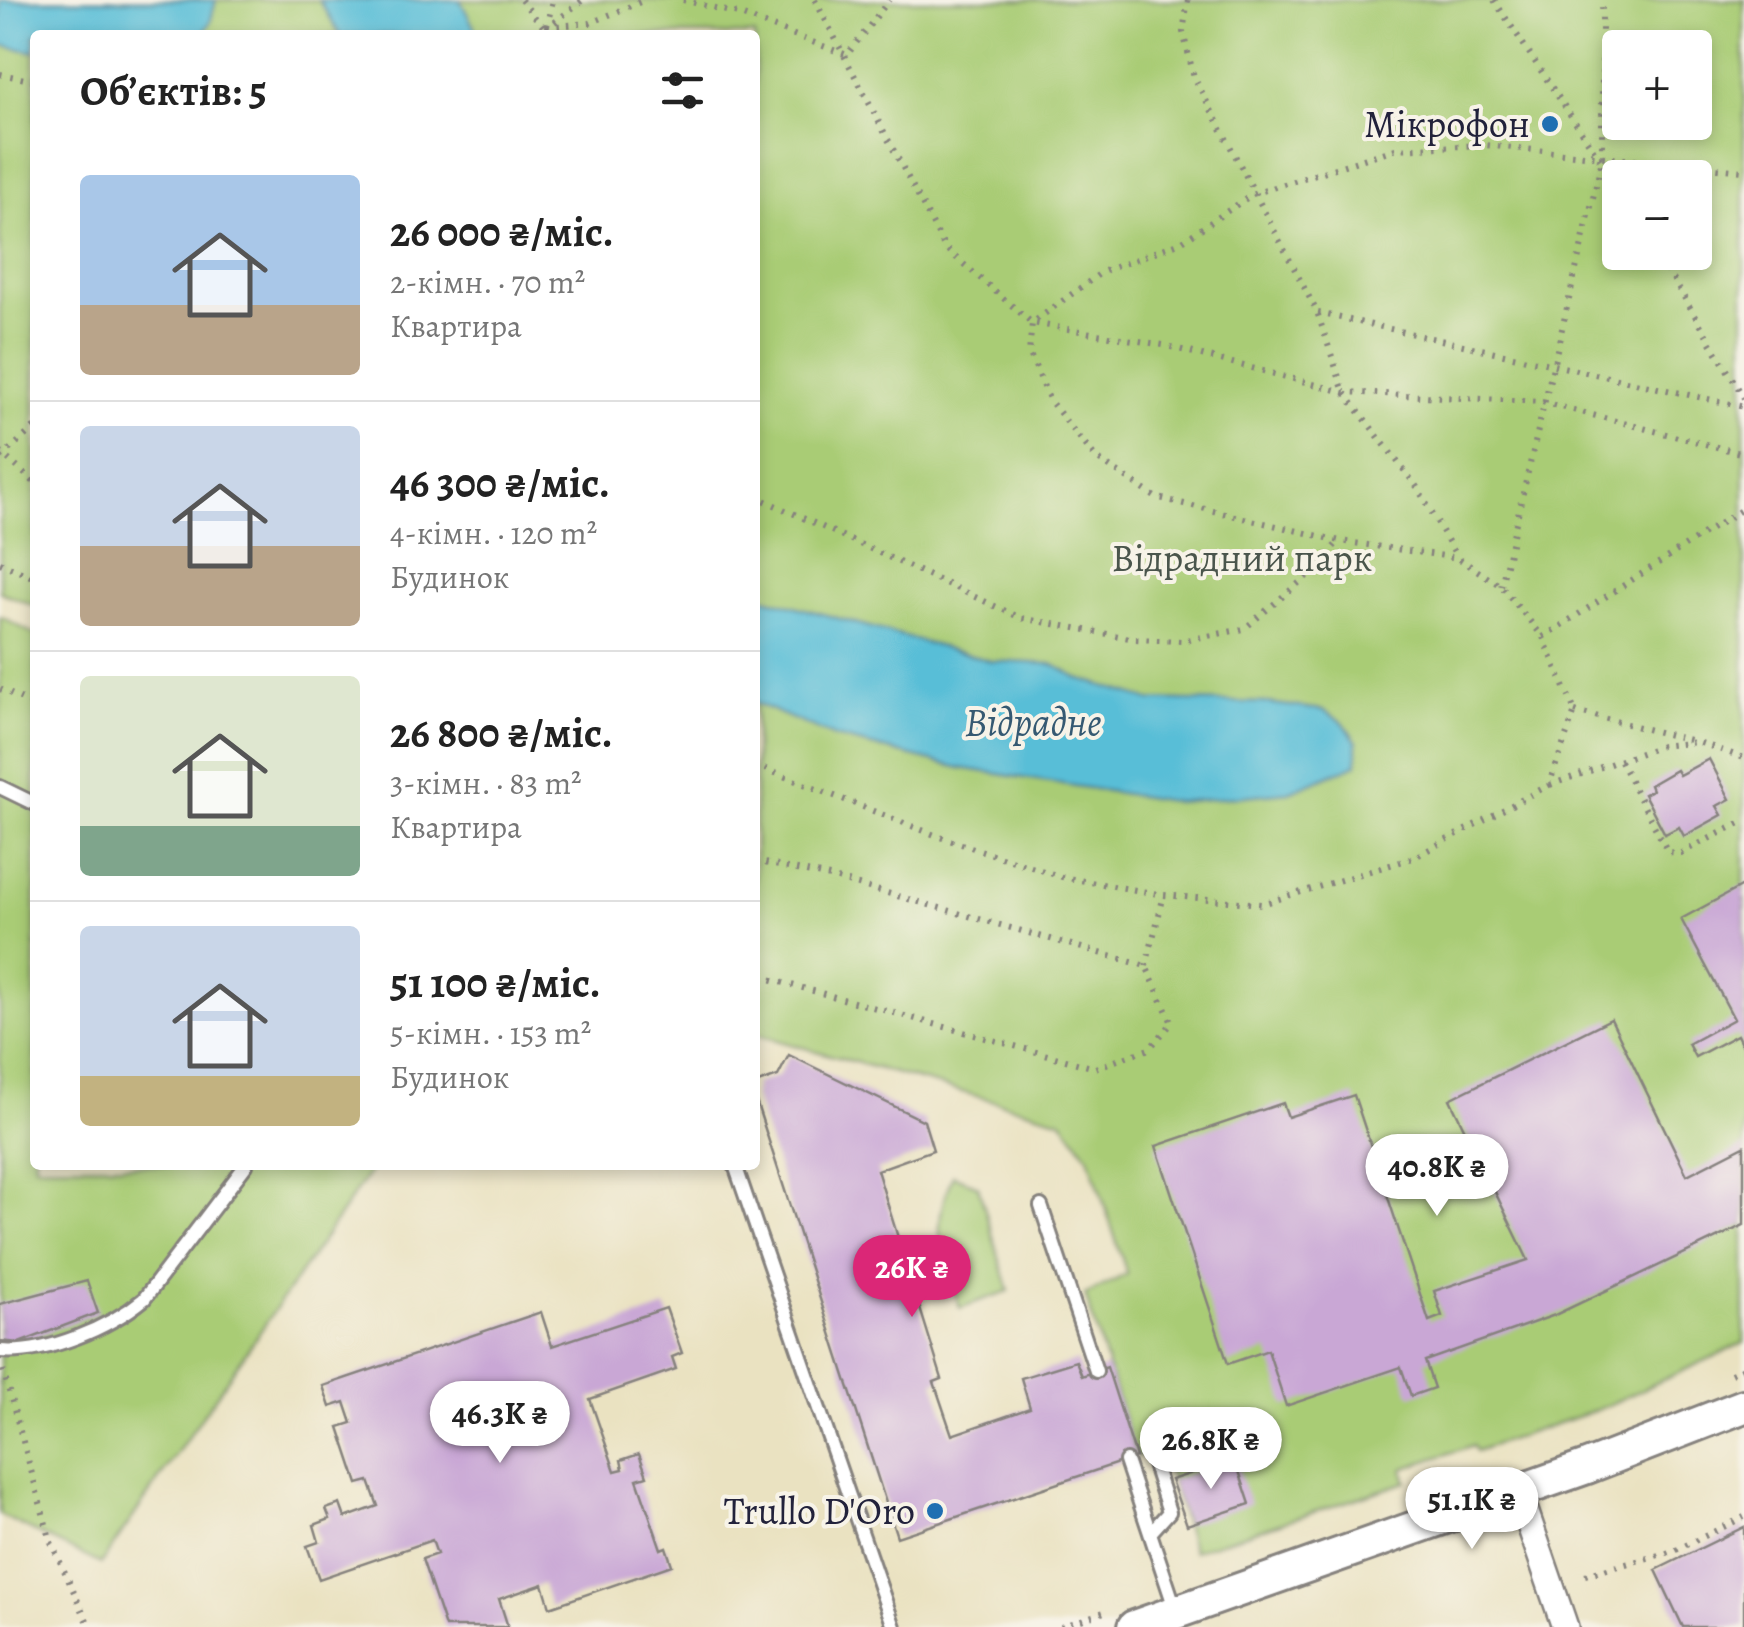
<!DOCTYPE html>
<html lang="uk">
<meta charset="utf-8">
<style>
body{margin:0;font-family:Alegreya,serif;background:#f2f2f2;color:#222;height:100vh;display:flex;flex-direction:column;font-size:38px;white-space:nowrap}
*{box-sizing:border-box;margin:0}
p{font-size:32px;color:#767676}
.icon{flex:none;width:55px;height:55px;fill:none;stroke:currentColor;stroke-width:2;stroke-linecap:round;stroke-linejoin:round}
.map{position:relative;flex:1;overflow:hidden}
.panel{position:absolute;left:30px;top:30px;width:730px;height:1140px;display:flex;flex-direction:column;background:#fff;border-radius:10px;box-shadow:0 5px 15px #0003}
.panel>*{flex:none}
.tools{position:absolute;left:1602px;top:30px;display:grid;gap:20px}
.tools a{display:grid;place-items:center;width:110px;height:110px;border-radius:10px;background:#fff;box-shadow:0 5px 15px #0003;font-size:50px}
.price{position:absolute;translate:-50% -85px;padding:0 22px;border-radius:35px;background:#fff;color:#222;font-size:32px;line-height:65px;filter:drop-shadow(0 2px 5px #0008)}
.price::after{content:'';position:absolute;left:50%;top:60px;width:30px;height:22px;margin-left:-15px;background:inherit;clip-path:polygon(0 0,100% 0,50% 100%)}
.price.active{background:#db2777;color:#fff}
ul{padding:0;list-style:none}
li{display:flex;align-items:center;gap:30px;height:250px;padding:0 50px}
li+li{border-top:2px solid #e0e0e0}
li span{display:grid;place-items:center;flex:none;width:280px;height:200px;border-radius:10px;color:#555}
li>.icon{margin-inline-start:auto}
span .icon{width:120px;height:120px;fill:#fffc;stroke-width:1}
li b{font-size:42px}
h2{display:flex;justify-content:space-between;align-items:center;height:120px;padding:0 50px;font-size:42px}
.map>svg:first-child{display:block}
</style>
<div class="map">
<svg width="1744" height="1627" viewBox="0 0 1744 1627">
<rect width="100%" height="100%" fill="#f7f3e8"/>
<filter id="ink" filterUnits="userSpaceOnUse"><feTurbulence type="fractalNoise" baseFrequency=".01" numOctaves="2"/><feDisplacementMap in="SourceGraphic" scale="20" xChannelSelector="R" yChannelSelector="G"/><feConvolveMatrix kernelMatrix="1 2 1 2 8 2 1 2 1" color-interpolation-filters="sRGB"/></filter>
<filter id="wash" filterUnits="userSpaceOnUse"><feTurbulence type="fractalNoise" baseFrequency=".0048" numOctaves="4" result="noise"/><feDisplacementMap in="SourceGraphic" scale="40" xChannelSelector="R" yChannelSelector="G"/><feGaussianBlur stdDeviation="2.25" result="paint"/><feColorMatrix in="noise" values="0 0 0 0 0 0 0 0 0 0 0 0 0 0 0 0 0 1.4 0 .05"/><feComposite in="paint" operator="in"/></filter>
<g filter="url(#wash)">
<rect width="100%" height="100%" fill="#eae2c1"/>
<path fill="#a9cc75" stroke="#667758" stroke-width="2.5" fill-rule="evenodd" d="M0,0H1744V1343L1597,1410L1476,1451L1473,1445L1403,1469L1407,1482L1193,1551L1162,1449L1136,1457L1085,1295L1127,1274L1089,1157L1062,1120L755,1034V35H35V606L0,592ZM1620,48H1695V122H1620ZM1620,178H1695V252H1620Z
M0,616L35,635V1165H374L101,1564L0,1515Z
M953,1175L978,1186L1009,1291L960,1308C943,1255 928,1229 953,1175Z"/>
<path fill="#59bed7" stroke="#3e7089" stroke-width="2.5" d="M0,0H216L210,23L201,35H35V52L0,45Z
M319,0H460L478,35H340Z
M755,595L991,661L1052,664L1078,678L1150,700L1267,703L1323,710L1343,722L1357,742V764L1289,792L1176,802L960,768L835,737L755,703Z"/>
<g id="blocks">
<path fill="#c9a7d5" d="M1709,759L1730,799L1717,806L1722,815L1684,836L1679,827L1665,834L1644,794L1652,790L1650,785L1676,770L1679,775Z
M1744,885V1049L1737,1035L1695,1057L1688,1044L1734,1019L1681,919Z
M1611,1019L1687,1175L1744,1146V1225L1555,1315L1425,1361L1434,1388L1411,1396L1401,1367L1286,1406L1268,1350L1228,1364L1156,1146L1283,1103L1288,1117L1354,1095L1429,1321L1442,1316L1434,1291L1528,1260L1450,1099Z
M789,1055L924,1121L933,1150L877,1170L942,1379L934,1382L952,1435L1030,1408L1021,1378L1076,1361L1082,1376L1107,1367L1136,1457L897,1537L755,1098V1084L778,1076Z
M87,1281L98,1313L19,1343L0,1341V1304Z
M666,1308L682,1353L672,1357L676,1369L590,1399L615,1471L623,1469L621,1460L639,1454L647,1476L637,1479L661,1549L666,1547L672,1565L550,1607L543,1584L499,1599L508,1627H445L422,1559L437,1554L432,1540L319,1579L307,1546L319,1542L314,1525L330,1519L326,1509L340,1504L345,1518L378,1506L369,1481L358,1484L339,1427L352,1423L345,1402L330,1407L323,1386L541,1312L552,1346Z
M1235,1459L1250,1504L1187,1525L1171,1480Z
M1744,1527V1627H1683L1656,1570Z"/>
</g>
</g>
<g filter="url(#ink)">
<use href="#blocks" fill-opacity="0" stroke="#86827e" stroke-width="2.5"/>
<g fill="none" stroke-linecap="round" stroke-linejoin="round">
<defs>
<path id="service" d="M0,787L35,804
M735,1165L894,1627
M1041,1206L1096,1371
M0,1351C46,1355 109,1328 144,1299L246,1165
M1150,1452L1169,1512L1150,1533
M1126,1461L1176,1611"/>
<path id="minor" d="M1518,1490L1565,1627"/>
<path id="tertiary" d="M1134,1627L1587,1467L1744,1406"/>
</defs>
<use href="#service" stroke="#86827e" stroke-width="18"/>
<use href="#minor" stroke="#86827e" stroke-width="30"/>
<use href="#tertiary" stroke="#86827e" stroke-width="38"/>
<path stroke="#86827e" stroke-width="6" stroke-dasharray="2.5 8" stroke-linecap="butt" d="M521,0L550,35
M683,0L738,14L847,55L889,0
M815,0L945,248L1032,323L1163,345L1344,392L1542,402L1744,454
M1188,0L1183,32L1194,77L1317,312L1344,392L1417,487L1457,557
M1494,0L1620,190
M547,26L553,0
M547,27L590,23L645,0
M538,35L583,0
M0,74L35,81
M1657,252L1744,398
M1318,313L1744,407
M0,452L35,483
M1,457L35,427
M755,496L1021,618L1135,639L1181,641L1244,629L1312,572L1339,541
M0,563L35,578
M1501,586L1602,160V0
M1543,637L1744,508
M0,689L35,705
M1575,711L1690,740
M1620,761L1668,852L1681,853L1744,821
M755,765L940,837L1062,877L1164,895L1262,904L1413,858L1549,785L1575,711L1543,637L1501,586L1458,558L1340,541L1155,497L1095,457L1050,401L1029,352L1032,323L1102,272L1181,242L1253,194L1395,149L1484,145L1744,171
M1550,785L1661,746L1698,742L1744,758
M755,861L830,877L1146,966L1172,1023L1149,1049L1095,1068L755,975
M1146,966L1164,895
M3,1370L51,1542L90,1627
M1731,1374L1744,1368
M1585,1575L1674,1551L1744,1517
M1061,1627L1107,1611"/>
<use href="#service" stroke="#fff" stroke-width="12"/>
<use href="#minor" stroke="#fff" stroke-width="25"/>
<use href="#tertiary" stroke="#fff" stroke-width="32"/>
</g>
</g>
<g fill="#1f6fb2" stroke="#f7f3e8" stroke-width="4">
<circle cx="1550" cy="124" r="10"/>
<circle cx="935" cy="1511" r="10"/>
</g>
<g text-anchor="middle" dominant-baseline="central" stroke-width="8" stroke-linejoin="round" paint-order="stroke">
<g font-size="38" fill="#22223b" stroke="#f7f3e8" text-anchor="end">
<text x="1530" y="124">Мікрофон</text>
<text x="915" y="1511">Trullo D'Oro</text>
</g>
<g font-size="38" fill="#4a554c" stroke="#f7f3e8">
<text x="1242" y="558">Відрадний парк</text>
</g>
<g font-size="40" font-style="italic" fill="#355972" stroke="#f7f3e8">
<text x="1033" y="722">Відрадне</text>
</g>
</g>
</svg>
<div class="tools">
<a>+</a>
<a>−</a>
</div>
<b class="price" style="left:1437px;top:1219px">40.8K ₴</b>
<b class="price active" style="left:912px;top:1320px">26K ₴</b>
<b class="price" style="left:500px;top:1466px">46.3K ₴</b>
<b class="price" style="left:1211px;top:1492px">26.8K ₴</b>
<b class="price" style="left:1472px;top:1552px">51.1K ₴</b>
<section class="panel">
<h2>Об’єктів: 5<svg class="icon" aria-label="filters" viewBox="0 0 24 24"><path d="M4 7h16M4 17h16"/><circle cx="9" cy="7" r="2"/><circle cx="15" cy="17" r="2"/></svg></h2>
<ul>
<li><span style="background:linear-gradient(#a9c7e8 65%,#b9a48a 0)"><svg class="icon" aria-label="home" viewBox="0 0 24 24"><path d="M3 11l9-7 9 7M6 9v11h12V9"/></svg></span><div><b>26 000 ₴/міс.</b><p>2-кімн. · 70 m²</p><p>Квартира</p></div></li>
<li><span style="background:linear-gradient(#c9d6e8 60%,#b9a48a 0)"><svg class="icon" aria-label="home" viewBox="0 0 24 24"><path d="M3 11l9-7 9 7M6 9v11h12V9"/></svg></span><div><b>46 300 ₴/міс.</b><p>4-кімн. · 120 m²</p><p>Будинок</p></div></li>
<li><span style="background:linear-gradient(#dfe7d0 75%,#7fa58c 0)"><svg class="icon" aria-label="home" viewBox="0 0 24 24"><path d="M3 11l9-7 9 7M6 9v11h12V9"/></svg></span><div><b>26 800 ₴/міс.</b><p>3-кімн. · 83 m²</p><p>Квартира</p></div></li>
<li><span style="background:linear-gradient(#c9d6e8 75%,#c2b280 0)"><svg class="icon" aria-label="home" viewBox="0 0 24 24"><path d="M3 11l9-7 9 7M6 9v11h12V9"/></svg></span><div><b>51 100 ₴/міс.</b><p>5-кімн. · 153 m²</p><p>Будинок</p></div></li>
</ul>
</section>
</div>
